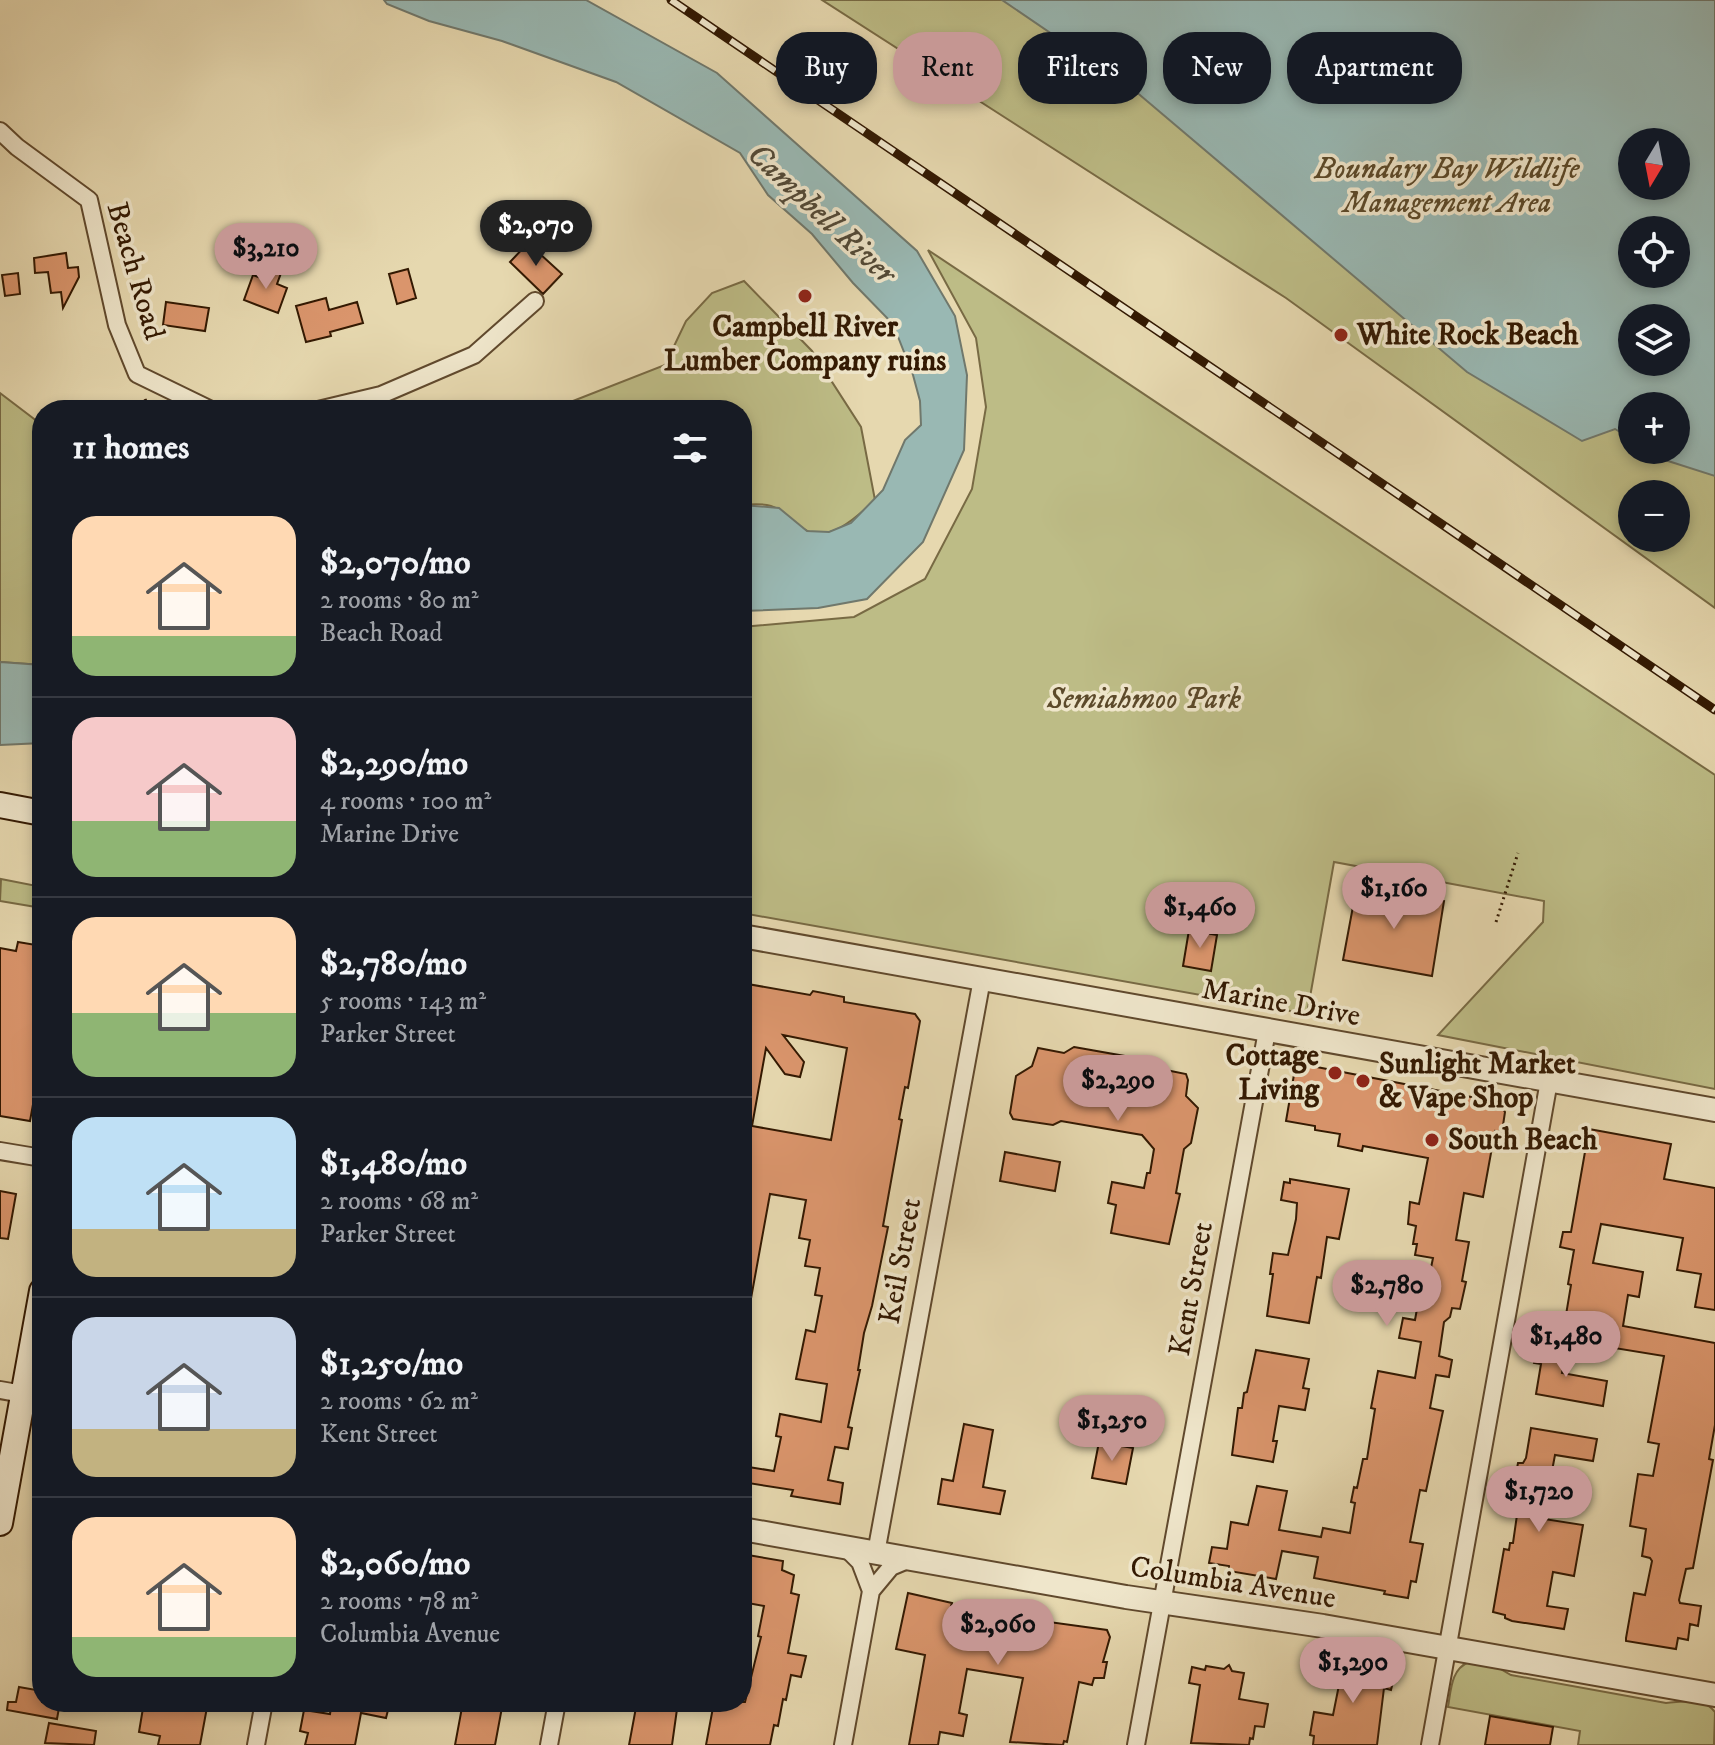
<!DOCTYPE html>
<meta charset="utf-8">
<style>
body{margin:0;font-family:"IM FELL DW Pica",serif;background:#242831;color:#f1f3f6;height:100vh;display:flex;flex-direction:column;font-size:30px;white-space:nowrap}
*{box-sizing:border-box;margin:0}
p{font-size:26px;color:#9ea1a6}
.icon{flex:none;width:44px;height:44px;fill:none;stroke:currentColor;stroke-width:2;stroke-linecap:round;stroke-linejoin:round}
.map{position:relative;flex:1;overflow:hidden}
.panel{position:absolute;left:32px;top:400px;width:720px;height:1312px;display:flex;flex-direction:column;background:#171b24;border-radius:32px;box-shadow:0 4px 12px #0003}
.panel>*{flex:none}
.banner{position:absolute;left:776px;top:32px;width:760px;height:72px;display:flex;gap:16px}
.needle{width:52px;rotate:190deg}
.controls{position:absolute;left:1618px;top:128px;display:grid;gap:16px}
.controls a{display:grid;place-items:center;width:72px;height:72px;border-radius:50%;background:#171b24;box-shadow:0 4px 12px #0003;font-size:40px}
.price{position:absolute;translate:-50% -68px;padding:0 18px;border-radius:28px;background:#c59692;color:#111;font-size:26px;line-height:52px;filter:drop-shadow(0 2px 4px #0008)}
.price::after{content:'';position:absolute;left:50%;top:48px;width:24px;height:18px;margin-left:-12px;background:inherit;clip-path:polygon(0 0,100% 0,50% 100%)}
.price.current{background:#222;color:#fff}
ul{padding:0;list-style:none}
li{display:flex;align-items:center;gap:24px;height:200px;padding:0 40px}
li+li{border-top:2px solid #363941}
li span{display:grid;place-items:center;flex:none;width:224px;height:160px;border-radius:24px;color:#555}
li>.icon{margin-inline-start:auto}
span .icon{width:96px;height:96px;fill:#fffc;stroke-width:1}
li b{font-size:34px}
h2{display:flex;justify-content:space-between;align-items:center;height:96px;padding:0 40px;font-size:34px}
.chip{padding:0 28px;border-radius:32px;background:#171b24;box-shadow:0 4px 12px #0003;font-size:28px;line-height:72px}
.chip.current{background:#c59692;color:#111}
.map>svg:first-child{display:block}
</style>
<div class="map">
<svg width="1715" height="1745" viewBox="0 0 1715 1745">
<rect width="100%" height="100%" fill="#e6d8af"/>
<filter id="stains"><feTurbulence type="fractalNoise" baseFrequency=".0025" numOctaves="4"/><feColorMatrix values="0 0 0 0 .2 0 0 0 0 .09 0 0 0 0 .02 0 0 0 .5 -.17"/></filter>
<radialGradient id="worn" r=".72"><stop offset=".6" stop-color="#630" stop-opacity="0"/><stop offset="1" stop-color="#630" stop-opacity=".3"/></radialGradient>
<path fill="#bdbc86" stroke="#786a44" stroke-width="2" fill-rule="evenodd" d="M822,0H1715V608L1286,298ZM1632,142H1676V186H1632ZM1632,230H1676V274H1632ZM1632,318H1676V362H1632ZM1632,406H1676V450H1632ZM1632,494H1676V538H1632Z
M928,250L1715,775V1089L1438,1035L1543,922L1544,901L1334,862L1307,1014L742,913V627L854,617L925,579L972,489L986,407L976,338Z
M744,281L812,351L861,427L875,500C859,515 829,545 804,529C777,511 780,501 742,505V410H550L665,365L686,321L712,293Z
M0,393L42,425V665L0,662Z
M1,879L42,887V908L0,901Z
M1469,1662L1497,1667L1511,1675L1666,1703C1684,1702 1702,1696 1715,1712L1714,1745H1578L1580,1731L1448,1707C1451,1690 1451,1669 1469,1662Z"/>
<path fill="#99b8b3" stroke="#70786c" stroke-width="2" fill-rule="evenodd" d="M384,0H586L717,73L917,251L955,316L967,375L964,450L923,542L867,599L818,608L742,611V505L779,508L807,531L829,532L851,523L883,490L905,440L921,425L920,401L913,375L893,324L853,283L812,234L768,195L740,153L616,82L502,41L429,21L387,4Z
M1002,0H1715V476L1665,460L1649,450H1676V406H1632V439L1615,429L1582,441L1467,372L1134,90ZM1632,142H1676V186H1632ZM1632,230H1676V274H1632ZM1632,318H1676V362H1632Z
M0,662L42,665V743L0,745Z"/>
<path fill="#da956c" stroke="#331902" stroke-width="2" fill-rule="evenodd" d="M528,243L562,274L543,294L510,262Z
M66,253L68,268L78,267L79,277L63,308L61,292L51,293L48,272L35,273L34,258Z
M265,267L281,273L277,284L287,288L278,313L244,300L253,275L261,278Z
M408,269L416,298L397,304L389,274Z
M18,273L20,294L5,296L2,275Z
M326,298L329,310L357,302L363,323L330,332L331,336L306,342L296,306Z
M166,302L209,308L205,331L163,325Z
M1357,885L1444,901L1432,976L1343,960Z
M1189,930L1217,935L1211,971L1183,966Z
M18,942L42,946V1055L30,1121L0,1116V948L16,951Z
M742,983L810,995L813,991L844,997V1002L915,1014L920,1021L908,1088L905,1087L899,1119L902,1120L883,1226L888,1227L872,1306L864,1333L858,1370H860L848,1427L852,1428L848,1449L835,1447L828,1480L843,1483L840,1504L791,1496L793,1490L742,1482V1466L774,1471L781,1437L776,1436L780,1414L821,1422L827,1384L796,1379L806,1330L815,1332L822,1296L815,1295L820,1268L805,1266L810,1240L799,1238L806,1200L770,1194L750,1304L742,1303ZM783,1035L847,1048L831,1140L752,1126L766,1048L785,1074L800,1077L804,1062Z
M1074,1047L1153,1061L1161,1069L1186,1074L1188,1080L1186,1096L1198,1108L1191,1143L1184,1149L1176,1193L1180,1194L1169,1244L1111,1233L1116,1205L1108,1203L1112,1182L1144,1188L1147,1173H1150L1154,1149L1142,1135L1061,1121L1053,1125L1013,1119L1010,1113L1016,1076L1032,1066L1038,1048L1064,1053Z
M1296,1063L1497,1102L1505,1112L1502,1132L1495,1131L1483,1197L1464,1193L1456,1240L1469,1242L1462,1281L1466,1282L1460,1309L1452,1308L1450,1317L1444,1322L1439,1356L1452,1360L1449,1377L1436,1375L1430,1408L1443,1411L1426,1491L1420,1490L1410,1542L1423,1544L1416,1582L1411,1581L1408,1598L1384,1594L1385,1591L1314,1578L1318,1557L1282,1551L1276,1579L1229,1571V1566L1209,1563L1212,1547L1227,1549L1231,1522L1248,1525L1257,1486L1287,1491L1279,1530L1321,1537L1323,1528L1350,1533L1355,1503L1351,1502L1354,1487L1357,1488L1363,1459H1367L1375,1409L1371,1408L1378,1371L1415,1378L1421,1342L1399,1338L1403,1318L1415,1320L1420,1292H1426L1433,1258L1415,1255L1417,1244H1413L1416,1226L1408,1224L1410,1202L1419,1204L1428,1158L1363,1146L1362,1151L1338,1146L1340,1134L1315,1130V1126L1286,1121Z
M1589,1129L1671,1144L1664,1179L1715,1188V1310L1695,1307L1701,1274L1677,1270L1683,1238L1601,1224L1593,1263L1643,1272L1639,1297L1628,1295L1623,1326L1715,1343V1425L1709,1459L1713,1460L1693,1568L1686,1569L1679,1600L1680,1603L1701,1606L1698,1626L1690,1624L1688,1640L1678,1638L1676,1649L1626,1641V1638L1634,1593L1645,1595L1652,1561L1650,1558L1642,1556L1646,1529L1630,1526L1638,1474L1653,1476L1659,1444L1648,1442L1664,1356L1559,1339L1563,1314L1566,1315L1571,1285L1568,1284L1574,1250L1560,1247L1563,1232H1571Z
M1005,1152L1060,1162L1055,1191L1000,1181Z
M1290,1179L1349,1189L1339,1239L1327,1237L1321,1278L1317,1277L1309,1323L1267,1316L1273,1274H1270L1273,1253L1288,1255L1296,1219L1297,1203L1281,1200L1284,1182L1290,1183Z
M0,1191L16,1194L8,1239L0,1238Z
M1537,1344L1566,1349L1562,1373L1607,1381L1603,1406L1536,1394L1541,1364L1534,1363Z
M1256,1350L1309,1359L1303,1388L1309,1389L1305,1410L1279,1406L1273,1441H1277L1273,1462L1232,1455L1238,1408H1242L1244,1393L1247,1392Z
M964,1424L993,1430L983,1487L1005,1491L1000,1514L938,1504L942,1479L953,1481Z
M1531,1428L1597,1439L1593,1461L1555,1455L1548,1492L1544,1519L1583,1525L1574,1576L1553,1572L1547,1606L1568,1609L1564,1629L1512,1621L1505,1618V1615L1493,1612L1504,1549L1509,1550L1510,1543H1513L1518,1508L1515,1507L1516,1500L1511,1499L1518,1463H1523L1526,1458Z
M1099,1442L1133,1448L1126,1484L1092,1478Z
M742,1554L783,1561L782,1570L794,1575L791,1593L799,1595L788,1653L806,1656L801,1677L791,1675L786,1700L783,1699L778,1726L774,1725L770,1745H706L714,1702H745L761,1637L758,1636L764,1606L742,1602L745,1575H742Z
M908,1593L952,1603L951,1606L1034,1624L1035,1620L1107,1630L1110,1637L1103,1662H1107L1104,1678H1094L1092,1685L1079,1682L1067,1742L1064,1741L1063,1745L1010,1742L1023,1678L967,1669L959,1713L967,1715L963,1736L940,1732L938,1745H909L925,1655L896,1649Z
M1328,1656L1383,1667L1382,1671L1395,1673L1391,1690L1384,1688L1377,1745H1313L1314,1736L1310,1735L1314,1712L1333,1715L1340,1680L1325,1677Z
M1229,1665L1232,1671L1244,1673L1239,1699L1268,1704L1264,1727L1255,1726L1253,1739L1250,1738L1249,1745L1191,1743L1200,1685L1189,1683L1192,1667L1205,1670L1206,1666L1224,1669Z
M19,1687L42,1691V1702H60L57,1719L7,1710L8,1702H16Z
M144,1702H208L200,1745H158L160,1736L139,1732Z
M332,1702H390L386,1718L361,1713L355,1745H305L308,1733L300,1731L304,1710L330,1714Z
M463,1702H503L495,1745H455Z
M637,1702H678L672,1745H629Z
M1490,1716L1553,1727L1550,1745H1485Z
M49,1723L96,1731L94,1745L45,1743Z"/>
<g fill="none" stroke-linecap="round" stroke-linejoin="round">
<defs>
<path id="minor" d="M0,131L17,147L89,200L117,325L137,374L211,410H221
M318,410L381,395L474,355L535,301
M0,1151L42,1158
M0,1390L23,1394
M846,1548L860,1562L871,1591
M876,1553L982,979
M256,1745L264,1702
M549,1745L557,1702
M843,1745L871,1591L891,1567L910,1559
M1136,1745L1267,1031
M1430,1745L1549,1081"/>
<path id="tertiary" d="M742,936L1715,1110
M742,1529L1126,1597L1323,1626L1715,1695"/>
<path id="secondary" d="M0,805L42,813
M0,1523L42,1291"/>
</defs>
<use href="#minor" stroke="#60492d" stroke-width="20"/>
<use href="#tertiary" stroke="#60492d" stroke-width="26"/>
<use href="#secondary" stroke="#331902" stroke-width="28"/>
<path stroke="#331902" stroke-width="3" stroke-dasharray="2 4" stroke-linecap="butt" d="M145,399L150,410
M1496,922L1518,853"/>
<use href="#minor" stroke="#efe6cb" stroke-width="16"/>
<use href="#tertiary" stroke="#efe6cb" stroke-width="22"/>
<use href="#secondary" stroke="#efe6cb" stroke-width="24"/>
<defs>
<path id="rail" d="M671,0L1715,710"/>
</defs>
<use href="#rail" stroke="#331902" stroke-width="9"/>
<use href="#rail" stroke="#efe6cb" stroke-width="6" stroke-dasharray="18" stroke-linecap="butt"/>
</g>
<g fill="#8f2418" stroke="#efe6cb" stroke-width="3">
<circle cx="805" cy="296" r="8"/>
<circle cx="1341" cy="335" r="8"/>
<circle cx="1335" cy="1073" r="8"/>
<circle cx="1363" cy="1081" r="8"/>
<circle cx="1432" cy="1140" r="8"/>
</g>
<g text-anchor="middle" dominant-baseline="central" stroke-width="7" stroke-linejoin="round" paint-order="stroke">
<g font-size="30" font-style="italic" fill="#5c4a2a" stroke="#efe6cb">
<text x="1447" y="169">Boundary Bay Wildlife<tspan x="1447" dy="34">Management Area</tspan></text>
<text x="1144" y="699">Semiahmoo Park</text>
</g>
<g font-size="30" fill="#331902" stroke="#efe6cb">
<text transform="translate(135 271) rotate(74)">Beach Road</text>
<text transform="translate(1281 1003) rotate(10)">Marine Drive</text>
<text transform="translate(901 1261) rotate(-80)">Keil Street</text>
<text transform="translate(1192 1289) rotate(-80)">Kent Street</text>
<text transform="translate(1233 1583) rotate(9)">Columbia Avenue</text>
</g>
<g font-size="30" font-weight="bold" fill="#331902" stroke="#efe6cb" text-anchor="start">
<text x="805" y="327" text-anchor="middle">Campbell River<tspan x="805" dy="34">Lumber Company ruins</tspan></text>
<text x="1357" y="335">White Rock Beach</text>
<text x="1319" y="1056" text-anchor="end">Cottage<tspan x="1319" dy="34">Living</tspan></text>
<text x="1379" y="1064">Sunlight Market<tspan x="1379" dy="34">&amp; Vape Shop</tspan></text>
<text x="1448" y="1140">South Beach</text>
</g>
<g font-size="32" font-style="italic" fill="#524937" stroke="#efe6cb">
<text transform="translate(821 214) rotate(43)">Campbell River</text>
</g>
</g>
<rect width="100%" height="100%" filter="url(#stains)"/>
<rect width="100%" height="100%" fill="url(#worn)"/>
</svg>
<div class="controls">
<a><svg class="needle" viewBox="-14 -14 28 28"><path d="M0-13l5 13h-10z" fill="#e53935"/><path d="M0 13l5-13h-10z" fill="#9ea1a6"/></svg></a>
<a><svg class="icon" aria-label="locate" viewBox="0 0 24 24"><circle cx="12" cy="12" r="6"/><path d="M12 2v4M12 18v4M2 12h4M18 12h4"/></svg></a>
<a><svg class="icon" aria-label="layers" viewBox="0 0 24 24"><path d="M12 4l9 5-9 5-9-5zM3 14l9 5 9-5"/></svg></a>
<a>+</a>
<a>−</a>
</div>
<b class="price current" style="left:536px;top:268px">$2,070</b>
<b class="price" style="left:266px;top:291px">$3,210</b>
<b class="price" style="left:1394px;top:931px">$1,160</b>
<b class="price" style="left:1200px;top:950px">$1,460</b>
<b class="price" style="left:1118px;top:1123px">$2,290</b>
<b class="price" style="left:1387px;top:1328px">$2,780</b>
<b class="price" style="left:1566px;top:1379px">$1,480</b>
<b class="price" style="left:1112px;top:1463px">$1,250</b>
<b class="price" style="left:1539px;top:1534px">$1,720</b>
<b class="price" style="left:998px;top:1667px">$2,060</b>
<b class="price" style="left:1353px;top:1705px">$1,290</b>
<div class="banner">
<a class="chip">Buy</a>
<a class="chip current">Rent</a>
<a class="chip">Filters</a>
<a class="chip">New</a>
<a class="chip">Apartment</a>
</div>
<section class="panel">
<h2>11 homes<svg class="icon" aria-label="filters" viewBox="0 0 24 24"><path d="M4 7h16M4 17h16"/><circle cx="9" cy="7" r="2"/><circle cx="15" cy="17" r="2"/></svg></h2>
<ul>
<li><span style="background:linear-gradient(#ffd9b3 75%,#8fb573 0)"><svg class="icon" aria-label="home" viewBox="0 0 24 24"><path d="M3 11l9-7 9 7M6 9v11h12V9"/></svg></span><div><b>$2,070/mo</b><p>2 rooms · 80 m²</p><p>Beach Road</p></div></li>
<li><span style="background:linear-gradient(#f6c9c9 65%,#8fb573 0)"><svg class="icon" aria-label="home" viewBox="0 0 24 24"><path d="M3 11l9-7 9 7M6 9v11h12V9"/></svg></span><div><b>$2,290/mo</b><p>4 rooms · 100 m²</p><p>Marine Drive</p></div></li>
<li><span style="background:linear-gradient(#ffd9b3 60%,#8fb573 0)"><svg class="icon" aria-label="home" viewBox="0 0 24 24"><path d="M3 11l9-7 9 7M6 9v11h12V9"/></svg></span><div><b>$2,780/mo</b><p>5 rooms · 143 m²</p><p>Parker Street</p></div></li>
<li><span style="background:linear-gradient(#bfe0f5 70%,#c2b280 0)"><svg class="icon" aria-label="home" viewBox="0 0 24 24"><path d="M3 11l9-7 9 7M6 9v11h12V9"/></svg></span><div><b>$1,480/mo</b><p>2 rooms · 68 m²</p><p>Parker Street</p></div></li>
<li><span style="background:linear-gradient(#c9d6e8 70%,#c2b280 0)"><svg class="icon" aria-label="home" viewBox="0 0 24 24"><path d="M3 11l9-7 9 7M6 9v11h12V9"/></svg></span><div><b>$1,250/mo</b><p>2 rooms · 62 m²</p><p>Kent Street</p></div></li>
<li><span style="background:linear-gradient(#ffd9b3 75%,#8fb573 0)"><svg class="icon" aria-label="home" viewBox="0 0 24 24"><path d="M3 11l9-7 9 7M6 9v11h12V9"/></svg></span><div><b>$2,060/mo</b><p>2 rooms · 78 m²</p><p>Columbia Avenue</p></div></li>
</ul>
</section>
</div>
